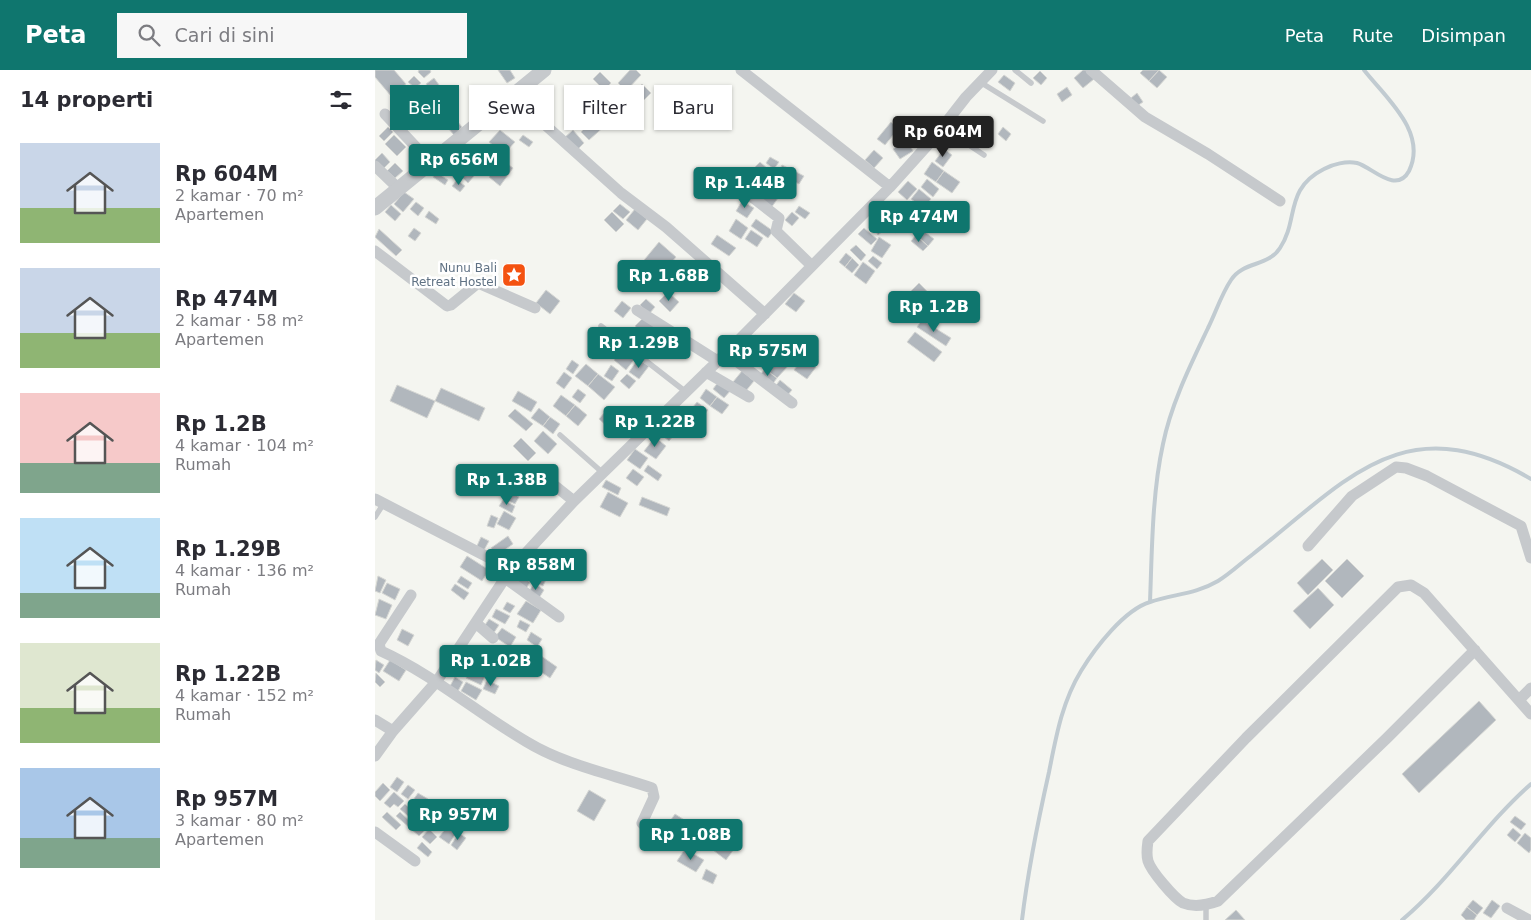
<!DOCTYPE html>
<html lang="id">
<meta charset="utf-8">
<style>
body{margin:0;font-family:"DejaVu Sans",sans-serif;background:#f7f7f7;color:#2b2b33;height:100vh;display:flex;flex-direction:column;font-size:19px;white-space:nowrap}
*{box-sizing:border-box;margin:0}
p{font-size:16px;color:#7c7c81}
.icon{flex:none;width:28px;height:28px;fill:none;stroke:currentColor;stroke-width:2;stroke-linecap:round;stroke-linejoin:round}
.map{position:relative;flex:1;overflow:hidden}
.panel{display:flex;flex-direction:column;background:#fff;width:375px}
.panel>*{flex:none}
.top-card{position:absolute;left:15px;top:15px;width:475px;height:45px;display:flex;gap:10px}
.price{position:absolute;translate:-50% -42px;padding:0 11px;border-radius:5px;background:#0f766e;color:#fff;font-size:16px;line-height:32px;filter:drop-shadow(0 1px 2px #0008)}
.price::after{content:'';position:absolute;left:50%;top:30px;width:15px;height:11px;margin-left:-8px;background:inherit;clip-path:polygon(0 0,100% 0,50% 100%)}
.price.active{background:#222;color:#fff}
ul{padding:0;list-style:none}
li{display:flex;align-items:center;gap:15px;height:125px;padding:0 20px}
li span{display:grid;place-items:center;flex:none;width:140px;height:100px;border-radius:0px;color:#555}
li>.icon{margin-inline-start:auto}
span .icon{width:60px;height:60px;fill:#fffc;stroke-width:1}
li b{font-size:21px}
h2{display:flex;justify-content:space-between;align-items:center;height:60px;padding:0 20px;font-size:21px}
.pill{padding:0 18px;border-radius:0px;background:#fff;box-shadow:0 1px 4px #0004;font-size:18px;line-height:45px}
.pill.active{background:#0f766e;color:#fff}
header{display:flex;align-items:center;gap:30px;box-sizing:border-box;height:70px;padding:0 25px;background:#0f766e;color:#fff}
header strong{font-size:24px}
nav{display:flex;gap:28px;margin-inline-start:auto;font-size:18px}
.search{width:350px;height:45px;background:#f7f7f7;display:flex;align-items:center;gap:12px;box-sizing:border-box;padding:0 18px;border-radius:0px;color:#7c7c81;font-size:19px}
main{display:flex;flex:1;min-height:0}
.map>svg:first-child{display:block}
</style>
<header>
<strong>Peta</strong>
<div class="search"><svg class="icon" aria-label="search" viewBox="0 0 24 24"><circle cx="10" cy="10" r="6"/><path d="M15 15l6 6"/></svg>Cari di sini</div>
<nav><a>Peta</a><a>Rute</a><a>Disimpan</a></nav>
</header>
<main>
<section class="panel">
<h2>14 properti<svg class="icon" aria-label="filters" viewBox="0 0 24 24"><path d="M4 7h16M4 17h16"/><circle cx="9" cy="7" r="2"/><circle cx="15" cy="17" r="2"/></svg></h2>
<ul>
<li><span style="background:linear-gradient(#c9d6e8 65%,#8fb573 0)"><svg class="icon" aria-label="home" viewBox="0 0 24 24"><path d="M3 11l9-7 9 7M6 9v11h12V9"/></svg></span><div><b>Rp 604M</b><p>2 kamar · 70 m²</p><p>Apartemen</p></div></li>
<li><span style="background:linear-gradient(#c9d6e8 65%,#8fb573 0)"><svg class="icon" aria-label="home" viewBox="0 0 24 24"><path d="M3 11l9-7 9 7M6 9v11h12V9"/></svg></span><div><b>Rp 474M</b><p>2 kamar · 58 m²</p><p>Apartemen</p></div></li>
<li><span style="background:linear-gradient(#f6c9c9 70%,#7fa58c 0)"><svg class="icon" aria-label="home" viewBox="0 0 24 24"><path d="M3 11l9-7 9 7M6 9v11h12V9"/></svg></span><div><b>Rp 1.2B</b><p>4 kamar · 104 m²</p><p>Rumah</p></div></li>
<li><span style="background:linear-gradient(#bfe0f5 75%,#7fa58c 0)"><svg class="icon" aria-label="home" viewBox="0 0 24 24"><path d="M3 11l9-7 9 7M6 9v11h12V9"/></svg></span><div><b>Rp 1.29B</b><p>4 kamar · 136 m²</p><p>Rumah</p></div></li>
<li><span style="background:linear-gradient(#dfe7d0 65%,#8fb573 0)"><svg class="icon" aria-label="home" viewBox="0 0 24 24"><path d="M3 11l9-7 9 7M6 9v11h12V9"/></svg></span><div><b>Rp 1.22B</b><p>4 kamar · 152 m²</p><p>Rumah</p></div></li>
<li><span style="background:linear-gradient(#a9c7e8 70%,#7fa58c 0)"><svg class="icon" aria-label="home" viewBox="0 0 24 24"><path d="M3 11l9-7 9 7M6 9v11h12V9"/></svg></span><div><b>Rp 957M</b><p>3 kamar · 80 m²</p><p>Apartemen</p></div></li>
</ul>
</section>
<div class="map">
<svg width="1156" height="850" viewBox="0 0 1156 850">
<rect width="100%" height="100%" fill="#f4f5f0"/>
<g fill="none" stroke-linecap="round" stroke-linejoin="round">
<path stroke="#c1cbd1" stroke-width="4" d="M775,532C777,481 777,424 788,374C796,334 816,294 833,258C841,242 846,225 856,210C868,191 893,197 905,178C924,150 909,119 949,99C958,94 971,91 982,93C997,97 1021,125 1034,101C1053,62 1010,27 989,0
M647,850C653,800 663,751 674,702C681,667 687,632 706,601C720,578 749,540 775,532C799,524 821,524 843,511C856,503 866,493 878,484C972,410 1030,335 1156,409
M1027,850C1075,810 1109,755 1156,714"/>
</g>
<path fill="#b1b7bd" stroke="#d5d6d3" d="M0,0H19L31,14L16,26L0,7Z
M44,0H55L56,2L49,8L43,2Z
M123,0H135L140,8L132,13Z
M255,0H261L266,5L251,21L243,13Z
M708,0H712L719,9L708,18L699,8Z
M768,0H784L774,11L765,3Z
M784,0L792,7L782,18L774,11Z
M665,1L672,8L666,15L658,8Z
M225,2L236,13L229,20L218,9Z
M629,5L640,13L635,21L623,12Z
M39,6L46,13L40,18L33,12Z
M59,8L67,19L59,25L51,14Z
M267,14L276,23L265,34L256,25Z
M241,15L253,27L247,33L235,21Z
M692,17L697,25L687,32L682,24Z
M46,20L53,28L48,32L41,24Z
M73,22L83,33L77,38L67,28Z
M762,23L768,32L762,36L756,28Z
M55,30L63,38L57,43L50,35Z
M45,36L58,49L46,60L33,47Z
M210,40L220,49L224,45L232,54L214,70L206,62L210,58L201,50Z
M145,41L155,50L149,58L138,50Z
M23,42L33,53L27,59L17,48Z
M67,45L75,54L70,58L63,49Z
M588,47L602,60L592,71L578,58Z
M130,48L135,53L129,60L124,55Z
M82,51L87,57L79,65L73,58Z
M516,52L523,59L510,75L502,69Z
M13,57L18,62L9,71L4,66Z
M628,57L636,64L631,71L623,64Z
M125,60L140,72L129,84L114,72Z
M198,60L209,73L201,81L189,68Z
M19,65L31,77L22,86L10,74Z
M148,65L158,72L154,77L144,70Z
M532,70L538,81L525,89L518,79Z
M116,76L125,83L119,91L110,83Z
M97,78L111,88L106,96L92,86Z
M569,79L577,85L568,97L560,91Z
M499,80L508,88L499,98L490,90Z
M7,83L15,92L7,100L0,94V90Z
M78,87L86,93L79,103L71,97Z
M395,87L404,92L399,99L391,93Z
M94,90L105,99L93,113L82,103Z
M127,90L138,98L125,116L114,107Z
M385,92L393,99L385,109L376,101Z
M557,92L569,101L561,112L549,104Z
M20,93L28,101L20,108L12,101Z
M110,94L117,101L113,106L105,99Z
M407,95L429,106L424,114L403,103Z
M569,101L585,112L577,123L561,112Z
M61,102L73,110L70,115L58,107Z
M395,102L403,109L396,118L388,111Z
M552,109L564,119L558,127L546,117Z
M82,110L90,116L85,122L77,116Z
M533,111L542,119L532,130L523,122Z
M389,118L403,128L396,138L381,128Z
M544,119L556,129L548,138L536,129Z
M29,122L39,129L28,142L19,134Z
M367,131L379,138L372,148L361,141Z
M41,132L49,138L43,146L35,139Z
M245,134L255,142L248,149L238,141Z
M16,135L26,144L20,151L10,142Z
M424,136L435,143L430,149L420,142Z
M519,137L535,150L530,156L514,142Z
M260,139L272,149L263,160L251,150Z
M54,141L64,149L61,154L50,147Z
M237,142L249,154L241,162L229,150Z
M417,142L424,148L417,156L410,150Z
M513,144L528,156L521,163L507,151Z
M361,149L373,158L366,169L354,161Z
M381,149L398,161L393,168L376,156Z
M503,151L509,160L503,165L497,155Z
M39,158L46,163L40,171L33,166Z
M489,158L502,169L496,175L483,164Z
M4,159L27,180L21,186L0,167Z
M546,159L559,169L553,176L541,165Z
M376,160L388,168L382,177L370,169Z
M342,165L361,178L354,186L336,174Z
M541,165L553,176L548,181L536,171Z
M504,167L516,175L507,188L496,181Z
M284,172L301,187L283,209L265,195Z
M481,175L491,185L486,191L475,180Z
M471,183L477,188L470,197L464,192Z
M498,186L507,193L502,199L493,191Z
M477,188L484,195L477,203L470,197Z
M488,192L500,201L491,214L479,205Z
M544,213L575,245L566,253L536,221Z
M171,220L185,231L175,244L161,233Z
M293,222L304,232L295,242L284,231Z
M419,223L430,231L421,242L410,234Z
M271,229L280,237L274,244L265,235Z
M247,231L256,238L248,248L239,241Z
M269,247L282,259L273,268L260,256Z
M547,250L576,268L571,276L542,257Z
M250,258L260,268L253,276L242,267Z
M287,258L295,267L287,274L279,266Z
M540,262L567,282L559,292L532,272Z
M381,265L388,274L379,282L371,273Z
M264,267L274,274L268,283L258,276Z
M396,271L407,280L396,291L386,282Z
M418,272L427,281L415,292L407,284Z
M367,277L378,288L371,295L359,285Z
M249,278L261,287L251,300L239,290Z
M432,278L443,286L438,293L427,285Z
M404,285L414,295L402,308L390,299Z
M428,288L441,297L432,309L419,300Z
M263,289L274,296L264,309L254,302Z
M197,290L204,295L198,304L191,299Z
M211,294L223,304L213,316L200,306Z
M236,295L244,301L237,311L229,306Z
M390,299L402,308L396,316L384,306Z
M367,301L379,311L370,322L358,312Z
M189,302L197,308L189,319L181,313Z
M223,304L240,317L229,330L213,316Z
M252,304L261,311L254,319L245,311Z
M405,310L417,320L411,327L399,318Z
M344,311L356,320L349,328L338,319Z
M22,315L60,331L52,348L15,331Z
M66,318L110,338L104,351L60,331Z
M203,319L211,325L205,333L197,327Z
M331,319L342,327L335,336L325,328Z
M143,321L162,332L156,342L137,331Z
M186,325L200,335L191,346L178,336Z
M342,327L354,335L347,344L335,336Z
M322,332L333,340L325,350L314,342Z
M200,335L212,345L203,356L191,346Z
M164,338L175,347L168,356L156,348Z
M140,339L158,354L151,361L133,346Z
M229,343L239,352L234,358L224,349Z
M308,345L320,354L312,365L300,356Z
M175,347L185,354L178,364L168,356Z
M292,353L302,361L294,371L284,363Z
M168,361L182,374L173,384L159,371Z
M280,367L291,376L281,389L269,381Z
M146,368L161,383L153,391L138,376Z
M260,379L273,388L265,399L252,390Z
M273,395L287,405L283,411L269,401Z
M258,399L269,407L262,416L251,408Z
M143,405L164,415L159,425L138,415Z
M231,410L246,418L243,425L227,417Z
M132,420L144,427L140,434L128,428Z
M233,422L253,433L245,447L225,437Z
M267,427L295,438L292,446L264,435Z
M128,430L140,436L137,443L124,436Z
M129,441L141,448L134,460L122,454Z
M116,445L123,448L119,458L112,456Z
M133,466L138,474L121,486L116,478Z
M106,467L114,471L108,482L101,478Z
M92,486L114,500L107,511L85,497Z
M947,489L958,500L933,525L922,513Z
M972,489L989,506L967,528L950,511Z
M162,500L173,505L168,516L157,510Z
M3,506L11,510L5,523L0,521Z
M86,506L97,513L93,519L82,512Z
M145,506L155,512L151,519L141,513Z
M12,513L25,519L20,530L7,523Z
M159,513L169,520L164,528L154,522Z
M80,514L94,523L89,530L76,520Z
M943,518L959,535L935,559L918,541Z
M4,529L17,535L11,549L0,545Z
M151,531L166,540L158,553L142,544Z
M132,532L140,536L135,543L128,539Z
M121,539L135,546L130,554L117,547Z
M114,549L124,555L118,564L108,558Z
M145,550L155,555L151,562L142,557Z
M127,558L141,567L135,577L120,567Z
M27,559L39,565L33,576L22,570Z
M156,562L167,569L162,577L152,570Z
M124,577L138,585L132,595L118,587Z
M149,579L157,584L153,590L145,585Z
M162,583L182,597L175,608L154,594Z
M103,586L115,593L111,601L99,594Z
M1,590L9,595L4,603L0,600Z
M15,590L31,600L24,611L8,601Z
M96,599L110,606L106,615L91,608Z
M1,603L10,612L5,617L0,612Z
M80,607L88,612L83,621L75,616Z
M112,610L124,616L120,624L108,619Z
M91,612L107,620L101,630L86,621Z
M1104,631L1121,650L1044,723L1027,704Z
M22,707L29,712L22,722L15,717Z
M8,713L15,720L5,731L0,726V722Z
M33,715L40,720L33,729L26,724Z
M214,720L231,730L219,751L202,741Z
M19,722L29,731L23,737L19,734L15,738L9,733Z
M43,723L53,729L45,739L36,733Z
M53,733L61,739L55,747L47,741Z
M30,734L38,741L33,746L25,739Z
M66,740L75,747L68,757L59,750Z
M12,742L26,755L21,760L7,747Z
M25,742L38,754L35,758L21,746Z
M300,744L311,751L304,761L293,754Z
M1140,746L1151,754L1146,760L1135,752Z
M42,752L50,760L44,766L36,759Z
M321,752L343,768L335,779L313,763Z
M72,757L81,763L74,774L64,767Z
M1138,758L1146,765L1140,772L1132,765Z
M54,759L62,767L55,774L47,767Z
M84,763L91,768L82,780L76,775Z
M1150,763L1156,768V780L1154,783L1142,773Z
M270,765L280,770L276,780L266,775Z
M346,769L359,779L351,790L338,780Z
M47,772L57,782L53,787L42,778Z
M310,779L329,790L321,802L302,791Z
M331,799L342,805L338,814L327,809Z
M1098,830L1108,838L1102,845L1092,837Z
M1117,830L1125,836L1116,848L1108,843Z
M1092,837L1102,845L1099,850H1091L1086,845Z
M861,840L870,850H850Z"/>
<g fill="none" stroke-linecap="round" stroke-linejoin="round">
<path stroke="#c6c9cc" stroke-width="5.5" d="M640,0L656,13
M605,12L668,51
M567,57L609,85
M226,256L311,322
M185,365L228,403
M0,447L9,433
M831,835V850"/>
<path stroke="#c6c9cc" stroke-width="11" d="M366,0L515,117
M716,0L770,47L833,84L905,131
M138,26L246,123L291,157L390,244
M10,44L55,92
M0,96L24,119
M377,127L404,148L401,161L437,196
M0,181L72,236L76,235L103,213L160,238
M262,240L341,290
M351,283L417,333
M331,302L374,327
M160,400L199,431
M0,429L136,499
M933,476L977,426L1021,397L1031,398L1052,406L1146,456L1156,488
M130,508L184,547
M36,525L4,574L6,581C59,605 102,643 152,672C190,695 236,704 277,718L279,727L267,753L275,761L300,773
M102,554L118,568
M1100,580L1012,668L843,831C832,835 820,838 808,833C799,828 776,801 773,791C771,784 772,778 773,771L871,668L1023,517L1036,515L1049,523L1156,644
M1144,630L1156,618
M0,650L18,661
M0,686L18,661L62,611L136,499L199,431L351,283L515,117L559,68L591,27L617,0
M0,762L40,791
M1132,838L1154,850"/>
<path stroke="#c6c9cc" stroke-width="15" d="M0,138L169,0"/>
</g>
<defs>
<symbol id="sight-square" viewBox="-11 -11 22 22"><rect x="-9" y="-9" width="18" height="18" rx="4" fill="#f45210" stroke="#fff"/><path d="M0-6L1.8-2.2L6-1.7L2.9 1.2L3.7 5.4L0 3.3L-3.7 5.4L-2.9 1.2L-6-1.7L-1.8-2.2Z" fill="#fff"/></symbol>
</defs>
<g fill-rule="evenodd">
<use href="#sight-square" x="125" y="191" width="28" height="28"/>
</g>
<g text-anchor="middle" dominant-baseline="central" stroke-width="5" stroke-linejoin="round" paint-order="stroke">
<g font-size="12" fill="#607284" stroke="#fff" text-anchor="end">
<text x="122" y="198">Nunu Bali<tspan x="122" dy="14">Retreat Hostel</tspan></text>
</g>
</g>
</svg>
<b class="price active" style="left:568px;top:88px">Rp 604M</b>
<b class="price" style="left:84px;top:116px">Rp 656M</b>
<b class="price" style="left:370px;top:139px">Rp 1.44B</b>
<b class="price" style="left:544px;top:173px">Rp 474M</b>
<b class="price" style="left:294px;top:232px">Rp 1.68B</b>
<b class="price" style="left:559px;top:263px">Rp 1.2B</b>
<b class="price" style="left:264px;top:299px">Rp 1.29B</b>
<b class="price" style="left:393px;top:307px">Rp 575M</b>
<b class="price" style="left:280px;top:378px">Rp 1.22B</b>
<b class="price" style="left:132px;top:436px">Rp 1.38B</b>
<b class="price" style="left:161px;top:521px">Rp 858M</b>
<b class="price" style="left:116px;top:617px">Rp 1.02B</b>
<b class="price" style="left:83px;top:771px">Rp 957M</b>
<b class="price" style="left:316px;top:791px">Rp 1.08B</b>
<div class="top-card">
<a class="pill active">Beli</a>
<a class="pill">Sewa</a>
<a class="pill">Filter</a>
<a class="pill">Baru</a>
</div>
</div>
</main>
